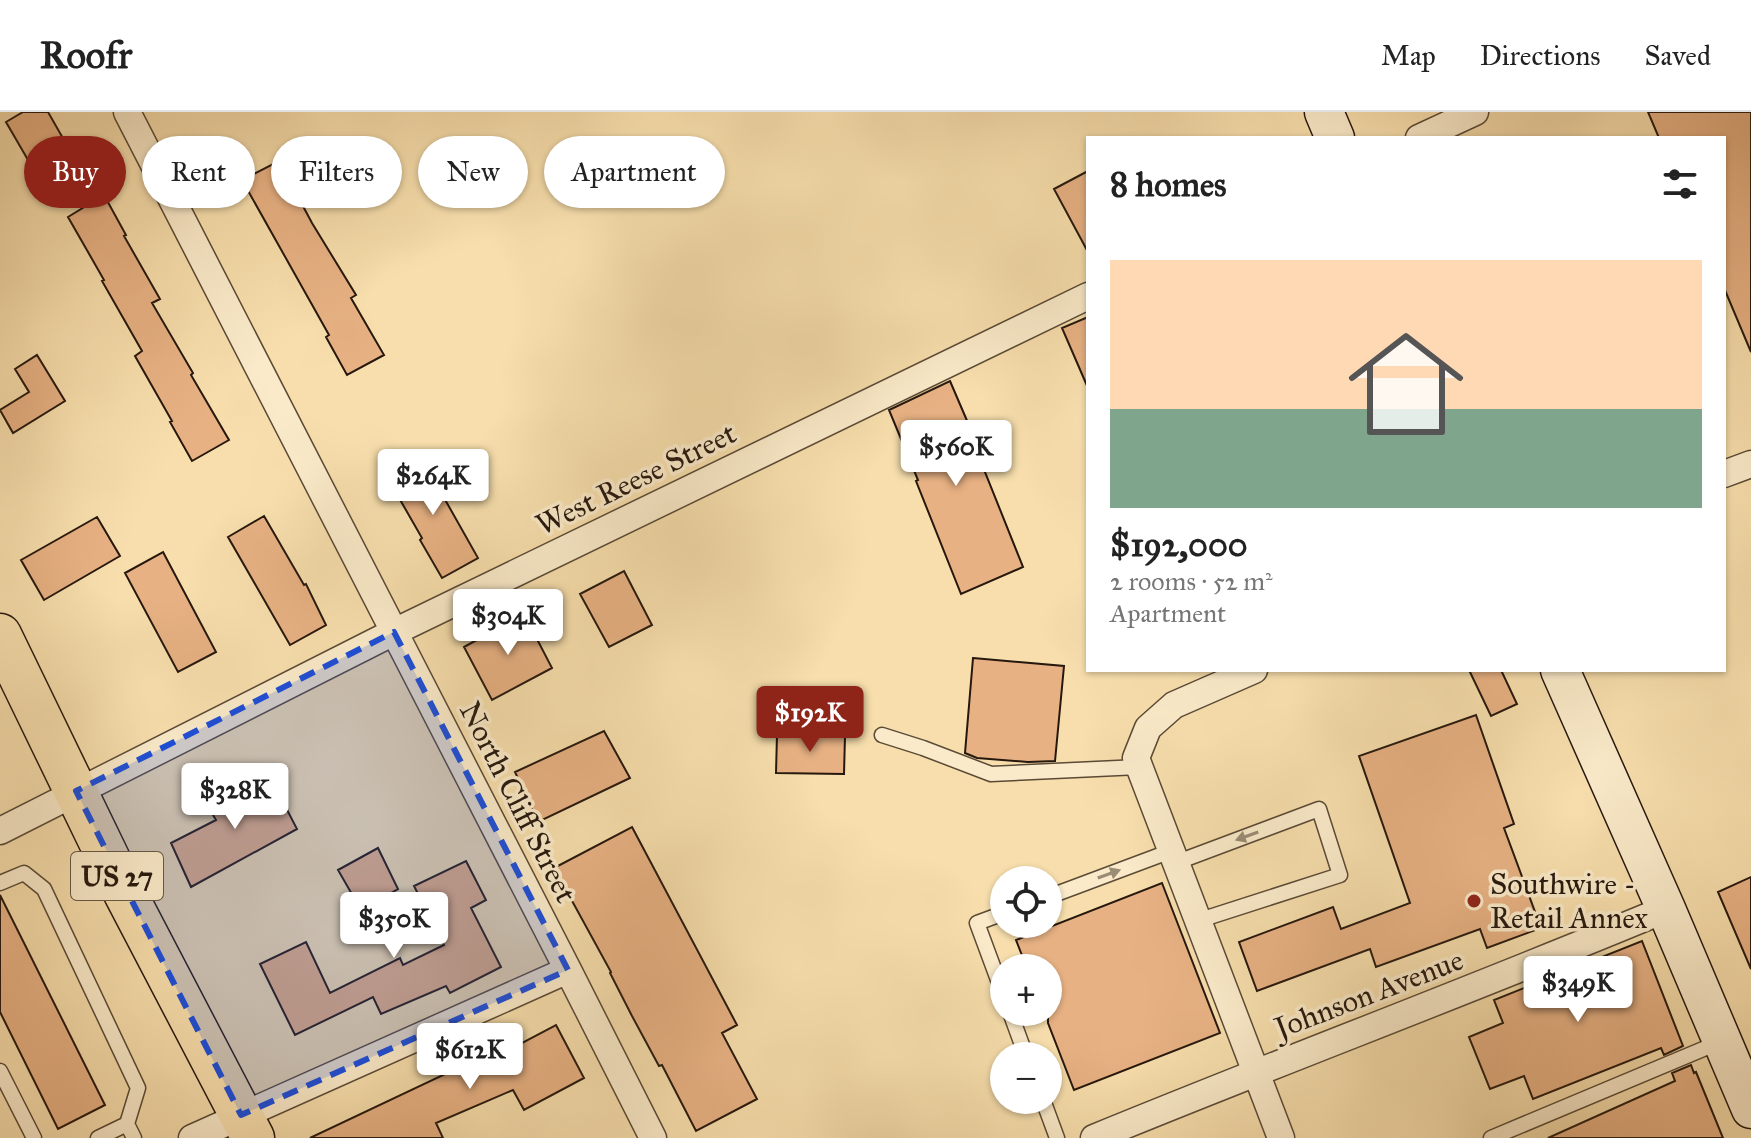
<!DOCTYPE html>
<meta charset="utf-8">
<style>
body{margin:0;font-family:"IM FELL Great Primer",serif;background:#f6f6f6;color:#222;height:100vh;display:flex;flex-direction:column;font-size:30px;white-space:nowrap}
*{box-sizing:border-box;margin:0}
p{font-size:26px;color:#767676}
.icon{flex:none;width:44px;height:44px;fill:none;stroke:currentColor;stroke-width:2;stroke-linecap:round;stroke-linejoin:round}
.map{position:relative;flex:1;overflow:hidden}
.drawer{position:absolute;left:1086px;top:24px;width:640px;height:536px;display:flex;flex-direction:column;background:#fff;border-radius:0px;box-shadow:0 2px 6px #0004}
.drawer>*{flex:none}
.banner{position:absolute;left:24px;top:24px;width:760px;height:72px;display:flex;gap:16px}
.buttons{position:absolute;left:990px;top:754px;display:grid;gap:16px}
.buttons a{display:grid;place-items:center;width:72px;height:72px;border-radius:50%;background:#fff;box-shadow:0 2px 6px #0004;font-size:40px}
.price{position:absolute;translate:-50% -68px;padding:0 18px;border-radius:8px;background:#fff;color:#222;font-size:26px;line-height:52px;filter:drop-shadow(0 2px 4px #0008)}
.price::after{content:'';position:absolute;left:50%;top:48px;width:24px;height:18px;margin-left:-12px;background:inherit;clip-path:polygon(0 0,100% 0,50% 100%)}
.price.selected{background:#8f2418;color:#fff}
ul{padding:0;list-style:none}
li{display:grid;align-content:center;gap:16px;height:424px;padding:0 24px}
li span{display:grid;place-items:center;height:248px;border-radius:0px;color:#555}
li>.icon{margin-inline-start:auto}
span .icon{width:144px;height:144px;fill:#fffc;stroke-width:1}
li b{font-size:34px}
h2{display:flex;justify-content:space-between;align-items:center;height:96px;padding:0 24px;font-size:34px}
.chip{padding:0 28px;border-radius:36px;background:#fff;box-shadow:0 2px 6px #0004;font-size:28px;line-height:72px}
.chip.selected{background:#8f2418;color:#fff}
header{display:flex;align-items:center;gap:48px;box-sizing:border-box;height:112px;padding:0 40px;background:#fff;border-bottom:2px solid #e0e0e0}
header strong{font-size:38px}
nav{display:flex;gap:44px;margin-inline-start:auto;font-size:28px}
.map>svg:first-child{display:block}
</style>
<header>
<strong>Roofr</strong>
<nav><a>Map</a><a>Directions</a><a>Saved</a></nav>
</header>
<div class="map">
<svg width="1751" height="1026" viewBox="0 0 1751 1026">
<rect width="100%" height="100%" fill="#f7deac"/>
<filter id="stains"><feTurbulence type="fractalNoise" baseFrequency=".0025" numOctaves="4"/><feColorMatrix values="0 0 0 0 .2 0 0 0 0 .09 0 0 0 0 .02 0 0 0 .5 -.17"/></filter>
<radialGradient id="worn" r=".72"><stop offset=".6" stop-color="#630" stop-opacity="0"/><stop offset="1" stop-color="#630" stop-opacity=".3"/></radialGradient>
<path fill="#e7b183" stroke="#26180e" stroke-width="2" d="M23,0H48L64,28L28,48L6,10Z
M1648,0H1751V240L1724,176V26H1659Z
M279,49L312,111L356,183L351,186L384,243L347,263L326,225L329,223L242,68Z
M1088,59V140L1054,77Z
M104,83L126,123L124,124L160,187L152,191L193,261L191,263L229,328L192,349L170,310L172,309L135,244L142,239L102,169L104,168L68,105Z
M1088,205V276L1062,216Z
M37,243L65,289L13,321L0,298L29,280L15,257Z
M950,269L980,339L977,340L1023,455L961,482L916,369L918,368L889,298Z
M423,344L446,383L443,384L478,446L442,466L420,428L422,426L387,365Z
M264,404L304,473L306,472L326,513L290,533L228,425Z
M97,405L120,444L44,488L21,448Z
M163,440L216,540L178,560L125,461Z
M624,459L652,513L609,535L580,482Z
M524,502L552,556L492,588L464,535Z
M973,546L1064,554L1055,649L1028,650L977,646L965,641Z
M1469,558H1501L1517,592L1491,604Z
M1476,603L1514,712L1504,716L1541,816L1487,836L1480,817L1376,855L1370,837L1257,879L1239,830L1333,795L1341,817L1410,791L1359,644Z
M604,619L630,666L538,710L515,660Z
M777,622L845,624L844,662L776,661Z
M269,663L297,717L191,775L171,731L216,708L209,696Z
M632,715L737,913L722,921L757,987L696,1019L662,953L659,954L632,904L610,861L611,860L554,756Z
M378,736L398,777L361,798L338,758Z
M466,749L486,788L471,796L501,855L450,881L446,874L381,902L373,885L295,923L260,852L306,830L330,881L400,846L403,853L444,833L414,774Z
M1751,765V857L1718,780Z
M1162,771L1220,921L1074,978L1048,911V856H1027L1016,828Z
M0,783L105,993L58,1017L0,900Z
M1642,829L1683,934L1664,943L1661,936L1533,987L1524,964L1490,977L1469,925L1503,911L1494,888Z
M556,913L584,966L524,998L513,978L436,1011L443,1026H310L464,953L467,960Z
M1691,953L1694,961L1696,960L1723,1026H1548L1675,969L1672,961Z"/>
<g fill="none" stroke-linecap="round" stroke-linejoin="round">
<defs>
<path id="lane" d="M882,623L923,636L991,662L1139,655
M1175,751L1319,697L1340,763L1197,809
M0,771L24,761L44,777L138,976L127,1012L134,1026
M1048,785L1171,739
M1004,801L977,811L1004,884
M1010,900L1026,944
M0,959L34,1026
M1043,988L1057,1026
M98,1026L127,1012
M1491,1026L1720,930"/>
<path id="street" d="M127,0L568,858L653,1026
M1419,26L1475,0
M1724,362L1751,352
M1254,558L1174,593L1148,616L1136,646L1281,1026
M0,719L394,520L1088,184
M192,1026L568,858
M1094,1026C1284,948 1477,876 1666,797"/>
<path id="secondary" d="M1324,0L1335,26
M1560,558L1666,797L1751,997"/>
<path id="primary" d="M0,523L125,781L253,1026"/>
</defs>
<use href="#lane" stroke="#5a4a36" stroke-width="17"/>
<use href="#street" stroke="#5a4a36" stroke-width="29"/>
<use href="#secondary" stroke="#26180e" stroke-width="41"/>
<use href="#primary" stroke="#26180e" stroke-width="45"/>
<use href="#lane" stroke="#faeac9" stroke-width="14"/>
<use href="#street" stroke="#faeac9" stroke-width="26"/>
<use href="#secondary" stroke="#faeac9" stroke-width="38"/>
<use href="#primary" stroke="#f7deac" stroke-width="42"/>
</g>
<defs><path id="oneway-solid" d="M-6-.8H1V-3.2L6.5 0L1 3.2V.8H-6Z" transform="scale(2)"/></defs>
<g fill="#9b8c75">
<use href="#oneway-solid" transform="translate(1247 724) rotate(160)"/>
<use href="#oneway-solid" transform="translate(1109 762) rotate(-20)"/>
</g>
<path fill="#1d4ed8" fill-opacity="0.2" stroke="#1d4ed8" stroke-width="6" stroke-dasharray="16 10" stroke-linejoin="round" d="M394,520L568,858L241,1003L76,679Z"/>
<circle fill="#8f2418" stroke="#faeac9" stroke-width="3" cx="1474" cy="789" r="8"/>
<g text-anchor="middle" dominant-baseline="central" stroke-width="7" stroke-linejoin="round" paint-order="stroke">
<rect fill="#faeac9" stroke="#665746" stroke-width="2" x="71" y="740" width="92" height="48" rx="6"/>
<g font-size="28" font-weight="bold" fill="#26180e">
<text x="117" y="764">US 27</text>
</g>
<g font-size="30" fill="#26180e" stroke="#faeac9">
<text transform="translate(636 367) rotate(-26)">West Reese Street</text>
<text transform="translate(518 690) rotate(63)">North Cliff Street</text>
<text transform="translate(1369 882) rotate(-21)">Johnson Avenue</text>
</g>
<g font-size="30" fill="#26180e" stroke="#faeac9" text-anchor="start">
<text x="1490" y="772">Southwire -<tspan x="1490" dy="34">Retail Annex</tspan></text>
</g>
</g>
<rect width="100%" height="100%" filter="url(#stains)"/>
<rect width="100%" height="100%" fill="url(#worn)"/>
</svg>
<div class="buttons">
<a><svg class="icon" aria-label="locate" viewBox="0 0 24 24"><circle cx="12" cy="12" r="6"/><path d="M12 2v4M12 18v4M2 12h4M18 12h4"/></svg></a>
<a>+</a>
<a>−</a>
</div>
<b class="price" style="left:956px;top:376px">$560K</b>
<b class="price" style="left:433px;top:405px">$264K</b>
<b class="price" style="left:508px;top:545px">$304K</b>
<b class="price selected" style="left:810px;top:642px">$192K</b>
<b class="price" style="left:235px;top:719px">$328K</b>
<b class="price" style="left:394px;top:848px">$350K</b>
<b class="price" style="left:1578px;top:912px">$349K</b>
<b class="price" style="left:470px;top:979px">$612K</b>
<div class="banner">
<a class="chip selected">Buy</a>
<a class="chip">Rent</a>
<a class="chip">Filters</a>
<a class="chip">New</a>
<a class="chip">Apartment</a>
</div>
<section class="drawer">
<h2>8 homes<svg class="icon" aria-label="filters" viewBox="0 0 24 24"><path d="M4 7h16M4 17h16"/><circle cx="9" cy="7" r="2"/><circle cx="15" cy="17" r="2"/></svg></h2>
<ul>
<li><span style="background:linear-gradient(#ffd9b3 60%,#7fa58c 0)"><svg class="icon" aria-label="home" viewBox="0 0 24 24"><path d="M3 11l9-7 9 7M6 9v11h12V9"/></svg></span><div><b>$192,000</b><p>2 rooms · 52 m²</p><p>Apartment</p></div></li>
</ul>
</section>
</div>
